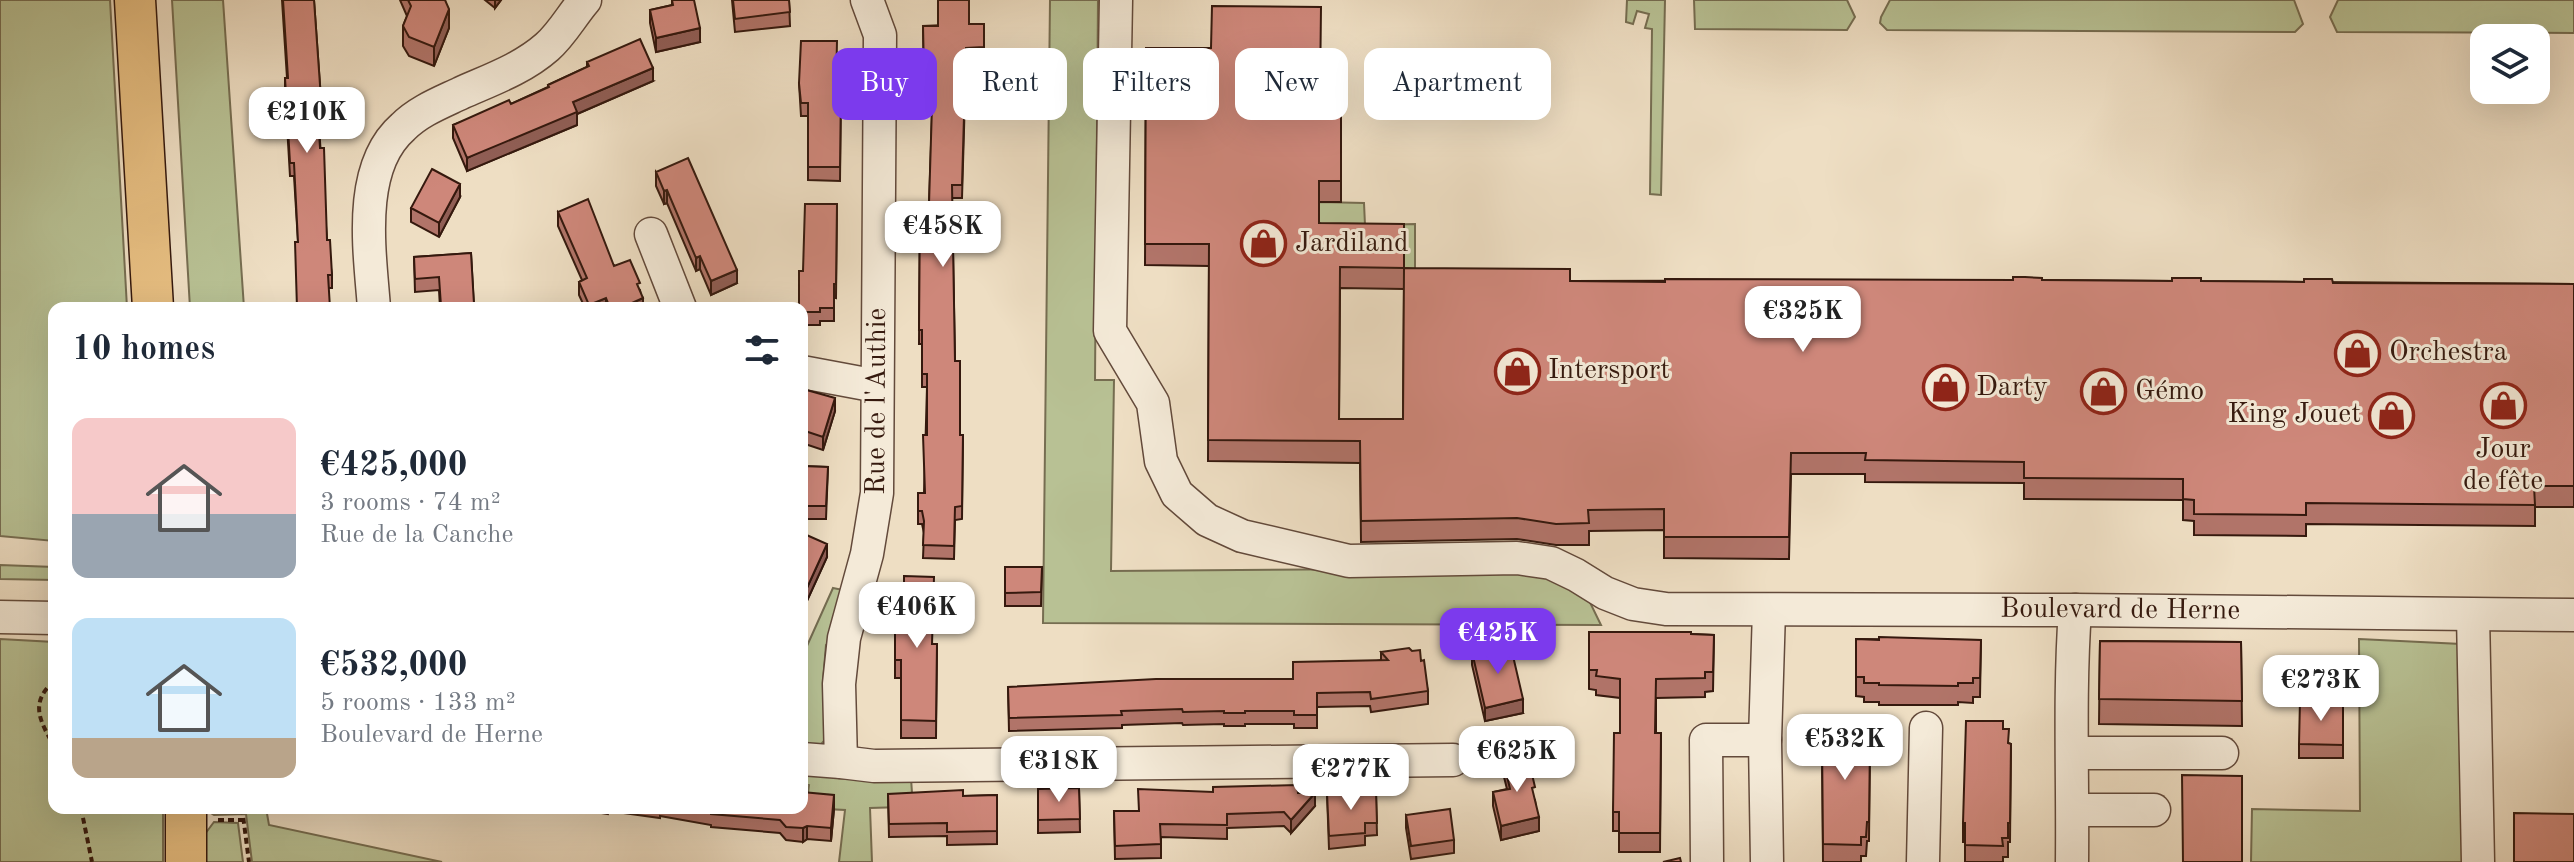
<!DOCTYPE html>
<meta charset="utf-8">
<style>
body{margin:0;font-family:"Old Standard TT",serif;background:#f2f2f3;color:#1f2937;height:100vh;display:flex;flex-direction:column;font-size:30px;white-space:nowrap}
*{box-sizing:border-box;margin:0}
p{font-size:26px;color:#747a83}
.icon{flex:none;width:44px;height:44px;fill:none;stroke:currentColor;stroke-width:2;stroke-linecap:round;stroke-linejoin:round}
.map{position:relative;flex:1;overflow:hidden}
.details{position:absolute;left:48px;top:302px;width:760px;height:512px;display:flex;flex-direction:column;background:#fff;border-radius:16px;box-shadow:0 8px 32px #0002}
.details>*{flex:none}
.banner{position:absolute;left:832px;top:48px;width:760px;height:72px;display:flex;gap:16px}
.tools{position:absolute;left:2470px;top:24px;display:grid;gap:16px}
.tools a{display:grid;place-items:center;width:80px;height:80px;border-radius:16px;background:#fff;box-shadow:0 8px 32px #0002;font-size:40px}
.price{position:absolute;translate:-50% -68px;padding:0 18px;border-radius:16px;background:#fff;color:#222;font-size:26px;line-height:52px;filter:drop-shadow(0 2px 4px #0008)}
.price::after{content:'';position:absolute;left:50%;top:48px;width:24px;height:18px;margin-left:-12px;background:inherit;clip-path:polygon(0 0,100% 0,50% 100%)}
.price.selected{background:#7c3aed;color:#fff}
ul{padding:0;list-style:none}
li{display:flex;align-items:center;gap:24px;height:200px;padding:0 24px}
li span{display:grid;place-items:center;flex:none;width:224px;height:160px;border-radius:16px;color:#555}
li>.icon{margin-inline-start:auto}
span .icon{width:96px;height:96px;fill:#fffc;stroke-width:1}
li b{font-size:34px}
h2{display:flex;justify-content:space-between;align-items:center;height:96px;padding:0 24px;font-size:34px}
.pill{padding:0 28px;border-radius:16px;background:#fff;box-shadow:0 8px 32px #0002;font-size:28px;line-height:72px}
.pill.selected{background:#7c3aed;color:#fff}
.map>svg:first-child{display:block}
</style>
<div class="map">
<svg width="2574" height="862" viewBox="0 0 2574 862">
<rect width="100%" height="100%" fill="#eedec3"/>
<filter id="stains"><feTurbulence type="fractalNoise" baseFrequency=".0025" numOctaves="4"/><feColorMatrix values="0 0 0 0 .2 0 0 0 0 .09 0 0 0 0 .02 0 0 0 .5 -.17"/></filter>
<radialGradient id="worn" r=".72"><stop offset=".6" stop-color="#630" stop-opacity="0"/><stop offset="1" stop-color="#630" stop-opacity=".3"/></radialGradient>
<path fill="#b8c194" stroke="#766d51" stroke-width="2" d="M0,0H110L127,308H54V541L0,536Z
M172,0H223L244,308H190Z
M1050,0H1098L1095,380H1114L1111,571L1528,568L1582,586L1601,625L1043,623Z
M1627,0H1665L1661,195L1650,194L1652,29L1645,28L1649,14L1637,11L1633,24L1626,22Z
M1694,0H1847L1855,17L1847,30L1695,29Z
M1890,0H2294L2303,24L2295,32L1887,30L1880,23L1881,17Z
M2338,0H2574V33L2337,32L2330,17Z
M1319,202L1364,203L1365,225L1415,224V289L1319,244Z
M0,565L54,567V580L0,579Z
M833,588L848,591L835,637L826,645L823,681L829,735L818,748L802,750V657Z
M0,639L54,642V808H163V862H0Z
M2359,639L2461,644L2471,862H2251L2252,809L2360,811Z
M802,771L911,778L912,793L903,807L870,808L872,862H839L845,810L806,808L809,785L802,784Z
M203,808H266L269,825L442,862H252L246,814L214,815Z
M214,822L238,823L243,862H206L205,834Z"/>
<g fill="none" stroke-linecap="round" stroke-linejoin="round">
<defs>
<g id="minor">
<path id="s1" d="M1116,0L1110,331L1153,403L1161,461L1177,494L1207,520L1242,536L1349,561L1517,558L1551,563L1576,575L1605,593L1633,604L1666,609L2075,610L2574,615"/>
<path d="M651,234L680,308"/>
<path d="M374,308C370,253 356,168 403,127C419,111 440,103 461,93C490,80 522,69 547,47C562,34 572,15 585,0"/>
<path d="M802,372L877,386"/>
<path d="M2473,615L2478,862"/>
<path d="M0,617L54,618"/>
<path d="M2073,753H2222"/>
<path id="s2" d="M802,759L841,762L839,684L844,638L867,554L877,493L880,35L867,0"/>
<path d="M841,762L874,766L1453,760"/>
<path d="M2073,810H2154"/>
<path d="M1707,862L1706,740H1765"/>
<path d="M1767,862L1765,740L1769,610"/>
<path d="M1923,862L1926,728"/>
<path d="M2072,862C2073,778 2069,694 2075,610"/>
</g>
<path id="major" d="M135,0L153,308
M186,862V808"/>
</defs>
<use href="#minor" stroke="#634a3b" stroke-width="35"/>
<use href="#major" stroke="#35190e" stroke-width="43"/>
<path stroke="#35190e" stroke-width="4" stroke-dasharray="6 4" stroke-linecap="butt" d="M54,681C29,703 40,721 54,746
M81,808L92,862
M242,808L249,862
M218,820H243"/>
<use href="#minor" stroke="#f4ead8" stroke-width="32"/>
<use href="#major" stroke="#e7bf82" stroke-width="40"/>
</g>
<path fill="#b17469" stroke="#35190e" stroke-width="2" fill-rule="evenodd" d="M282,0H314L321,99V112L318,113L327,240L332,275V288H329L298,242L294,176H290L285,91V78H287Z
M400,0H445L449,28L434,66L409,56L403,46V26L407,16Z
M485,0H501L495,8Z
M672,0L700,42L656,52L650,23V10L672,5Z
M732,0H789L790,26L735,32Z
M969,24H984V61L966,62L962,198H952L955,361L960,435H963L962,519L955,520L954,559L923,558L924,533L922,524H918V493H924L927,387H922V344H919L920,204H929L933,86H924L923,26Z
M1146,48H1211L1320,93H1341V202H1319V223L1404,268L1570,281L2042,280L2574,284V507H2535V526L2306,524V536L2194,535V521L2183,520V500L2024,499V483L1865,482V474H1791L1789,559L1664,558V530L1589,531V545H1556L1517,539L1361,542L1360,463L1208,461L1209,266L1145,265ZM1340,288L1404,289L1403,419H1339Z
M587,62L653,81L577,114V125L467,171L453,138V125L511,104L548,87V85L587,67Z
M799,83L841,90L840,181L808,180V116H801Z
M656,172L737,283L711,295L700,269L696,271L667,203L664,204L656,186Z
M460,197L439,237L411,222V208Z
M837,204L836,298L834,297V321H820V325H802L803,271Z
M558,212L640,290L643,308H585L579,295V282L582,280L558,226Z
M471,253L474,308H440L439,290L415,292L414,257Z
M802,392L835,411L823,450L802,443Z
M802,466L828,467L826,519H802Z
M802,533L827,557L806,603L802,601Z
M1005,567H1042L1041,606H1005Z
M895,609L933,644H937L936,738H901V678H895Z
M1691,634L1714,635L1713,691L1705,692V697L1656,698V733H1661L1660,852H1619V831H1613V812L1620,733V698L1596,695V690L1589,689V670Z
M1856,639L1981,640L1980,697H1973V703L1958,702V705H1879V702H1864V697L1856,696Z
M2100,641L2241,642L2242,726L2099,724Z
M1381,652L1421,661L1428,691V704L1371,712L1370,706L1317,707V728H1294V724H1245V726H1224V724L1183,725L1182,723L1122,725V728L1009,731L1008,687L1293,679L1381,660Z
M1472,652L1523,713L1485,721L1472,665Z
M2343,701V758H2299V744Z
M1862,728L1867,743H1870L1869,841H1867L1866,856H1861V862H1823L1822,743Z
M2003,729L2008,743L2011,744L2010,842H2008V857H2003V862H1965V842H1963V823Z
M1504,763L1535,800L1539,831L1501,840L1493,806V792L1507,789L1504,777Z
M1079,788L1080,832L1038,833V789Z
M1376,792L1377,835L1365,836V845L1329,849L1327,793Z
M1298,793L1315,806L1291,833L1284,826L1227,828V839L1161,837V858L1115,859L1114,811H1139Z
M888,794L963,796L997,795V844L947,845V836L889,837Z
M572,808H802L834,809L831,841L807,839L803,842L786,840L780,833L711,827V825L660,816V818L609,811L608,814Z
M1406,815L1454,840V853L1411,859L1406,828Z"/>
<path fill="#905e55" stroke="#35190e" stroke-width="2" d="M495,0H501L495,8Z
M449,9V28L434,66V47Z
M700,28V42L656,52V38Z
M653,68V81L577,114V125L467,171V158L573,102Z
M460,184V197L439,237V223Z
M667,190V203L664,204V191Z
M700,256V269L696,271V258Z
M737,270V283L711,295V281Z
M606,298V308H589V305Z
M643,298V308H621Z
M835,398V411L823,450V437Z
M827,544V557L806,603V590Z
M1523,699V713L1485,721V708Z
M1315,793V806L1291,833V820Z
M834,795V809L831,841V828Z
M1539,817V831L1501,840V826Z
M807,826V839L803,842V828Z"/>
<path fill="#ce877a" stroke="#35190e" stroke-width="2" fill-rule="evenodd" d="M283,0H314L321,99H317L320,148H324L327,240H330L332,275H328L330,308H297L295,242H298L294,163H290L285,78H288Z
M408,0H445L449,9L434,47L409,37L403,26L411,6Z
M672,0H694L700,28L656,38L650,10L673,5Z
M733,0H789L790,12L735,19Z
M938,0H969V24H984V47L966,48L962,185H952L955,361H960V435H963L962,506L955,507L954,546L923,545L924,521L922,511H918V493H925L923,435H927V374H922V330H919L920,204H929L933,73H924L923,26H938Z
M1212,6L1321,7L1320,93H1341V181H1319V223L1404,224V268L1570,269V281L1665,282V279L2013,280V277H2025L2042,278V280L2172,281V278H2201V281L2304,282V279H2332L2333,283L2574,284V486H2534L2535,505L2306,503V515L2194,514V500L2183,499V479L2024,478V462L1865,460L1866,453H1791L1789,537H1664V509L1588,510L1589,523L1556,524L1517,518L1361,521L1360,441L1208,440L1209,244H1145L1146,48H1211ZM1340,267L1404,268L1403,419H1339Z
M640,39L653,68L573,102L577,112L467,158L453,125L509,100L511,104L549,87L548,85L589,66L587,62Z
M801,41H837L836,90H841L840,167H808V103H801L799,83Z
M688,158L737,270L711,281L700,256L696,258L667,190L664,191L656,172Z
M432,169L460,184L439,223L411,208Z
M588,199L614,266L630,260L640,283L637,284L643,298L621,308H610L606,298L589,305L579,282L587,278L558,212Z
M805,204H837L836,284H834V308H820V312H802V308H799V271H803Z
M471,253L474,304L441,306L439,277L415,279L414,257Z
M803,389L835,398L823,437L802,430Z
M802,466L828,467L826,506H802Z
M802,533L827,544L806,590L802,588Z
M1005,567H1042L1041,592L1005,593Z
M904,576L934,577L932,644H937L936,721L901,720V660H895V609H900V599H904Z
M1589,632H1691V634L1714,635L1713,672H1705V678L1656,679L1655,733H1661L1660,833H1619V812H1613L1614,733H1620V679L1596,676L1597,670H1589Z
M1879,637L1981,640L1980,678H1973V683H1958V686L1879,685V683H1864V677H1856V639L1879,640Z
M2100,641L2241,642L2242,701L2099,699Z
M1510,643L1523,699L1485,708L1472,652Z
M1409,648L1412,651L1420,650L1421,661L1424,660L1428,691L1371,699L1370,692L1317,693V715H1294V711H1245V713H1224V711L1183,712L1182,709L1121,711L1122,715L1009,718L1008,687L1156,679H1293V662L1388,660L1381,652Z
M2300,700L2343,701V745L2299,744Z
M1824,720H1862V728H1867V743H1870L1869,822H1867L1866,837H1861V845L1823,844L1822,743H1824Z
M1966,721H2003V729H2009L2008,743L2011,744L2010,823H2008V838H2002L2003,846L1965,845V823H1963Z
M1528,757L1535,787L1532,788L1539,817L1501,826L1493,792L1510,789L1504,763Z
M2182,775L2242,776V862H2183Z
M1297,785L1298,793H1315L1291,820L1284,812L1227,814V825L1160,824L1161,844L1115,846L1114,811H1139L1138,789L1213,792V787Z
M1079,788L1080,819L1038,820V789Z
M963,790V796L997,795V831L947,832V823L889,824L888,794Z
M802,792L834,795L831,828L807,826L803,828L786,827L780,820L711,814V811L690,808H802Z
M1376,792L1377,823H1365V833L1329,836L1327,793Z
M1450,809L1454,840L1411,846L1406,815Z
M2514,813L2574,814V862H2514Z
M1680,858L1681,862H1663Z"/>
<defs>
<symbol id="shop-ring" viewBox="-11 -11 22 22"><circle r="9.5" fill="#f4ead8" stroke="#8f2418" stroke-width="1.5"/><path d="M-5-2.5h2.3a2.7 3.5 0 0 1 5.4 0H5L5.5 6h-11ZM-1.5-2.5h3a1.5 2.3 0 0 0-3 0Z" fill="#8f2418"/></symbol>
</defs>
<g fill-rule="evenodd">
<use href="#shop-ring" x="1238" y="218" width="51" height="51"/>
<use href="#shop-ring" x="2332" y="328" width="51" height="51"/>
<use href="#shop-ring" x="1492" y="346" width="51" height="51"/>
<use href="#shop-ring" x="1920" y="362" width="51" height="51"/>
<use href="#shop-ring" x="2078" y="366" width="51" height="51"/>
<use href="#shop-ring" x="2478" y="380" width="51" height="51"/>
<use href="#shop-ring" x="2366" y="390" width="51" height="51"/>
</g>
<g text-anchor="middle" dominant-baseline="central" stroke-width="6" stroke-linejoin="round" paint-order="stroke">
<g font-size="28" fill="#35190e" stroke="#f4ead8" text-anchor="start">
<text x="1295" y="244">Jardiland</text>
<text x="2389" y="353">Orchestra</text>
<text x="1548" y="371">Intersport</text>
<text x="1976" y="388">Darty</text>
<text x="2135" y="392">Gémo</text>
<text x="2361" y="415" text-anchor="end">King Jouet</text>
<text x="2503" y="450" text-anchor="middle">Jour<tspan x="2503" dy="32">de fête</tspan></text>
</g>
<g font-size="28" fill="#35190e" stroke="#f4ead8">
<text stroke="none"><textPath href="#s2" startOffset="404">Rue de l'Authie</textPath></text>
<text stroke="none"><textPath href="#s1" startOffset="1480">Boulevard de Herne</textPath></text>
</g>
</g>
<rect width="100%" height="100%" filter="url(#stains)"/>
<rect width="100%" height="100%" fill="url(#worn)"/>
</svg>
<div class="tools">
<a><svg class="icon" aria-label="layers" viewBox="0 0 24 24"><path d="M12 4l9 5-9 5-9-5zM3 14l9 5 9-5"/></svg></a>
</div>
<b class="price" style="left:307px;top:155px">€210K</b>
<b class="price" style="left:943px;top:269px">€458K</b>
<b class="price" style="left:1803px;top:354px">€325K</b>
<b class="price" style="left:917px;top:650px">€406K</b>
<b class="price selected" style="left:1498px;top:676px">€425K</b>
<b class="price" style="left:2321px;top:723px">€273K</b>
<b class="price" style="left:1845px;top:782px">€532K</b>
<b class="price" style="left:1517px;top:794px">€625K</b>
<b class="price" style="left:1059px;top:804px">€318K</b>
<b class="price" style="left:1351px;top:812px">€277K</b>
<div class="banner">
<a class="pill selected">Buy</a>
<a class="pill">Rent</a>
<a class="pill">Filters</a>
<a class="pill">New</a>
<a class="pill">Apartment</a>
</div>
<section class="details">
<h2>10 homes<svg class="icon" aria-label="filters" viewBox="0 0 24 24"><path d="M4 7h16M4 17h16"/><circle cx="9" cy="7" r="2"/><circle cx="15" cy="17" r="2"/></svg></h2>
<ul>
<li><span style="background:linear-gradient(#f6c9c9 60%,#9aa5b1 0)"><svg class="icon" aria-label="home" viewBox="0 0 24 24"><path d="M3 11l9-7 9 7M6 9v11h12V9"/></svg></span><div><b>€425,000</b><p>3 rooms · 74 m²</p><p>Rue de la Canche</p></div></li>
<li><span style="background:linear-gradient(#bfe0f5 75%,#b9a48a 0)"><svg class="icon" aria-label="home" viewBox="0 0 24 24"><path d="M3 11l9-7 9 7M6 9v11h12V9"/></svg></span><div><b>€532,000</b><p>5 rooms · 133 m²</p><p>Boulevard de Herne</p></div></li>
</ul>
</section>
</div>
